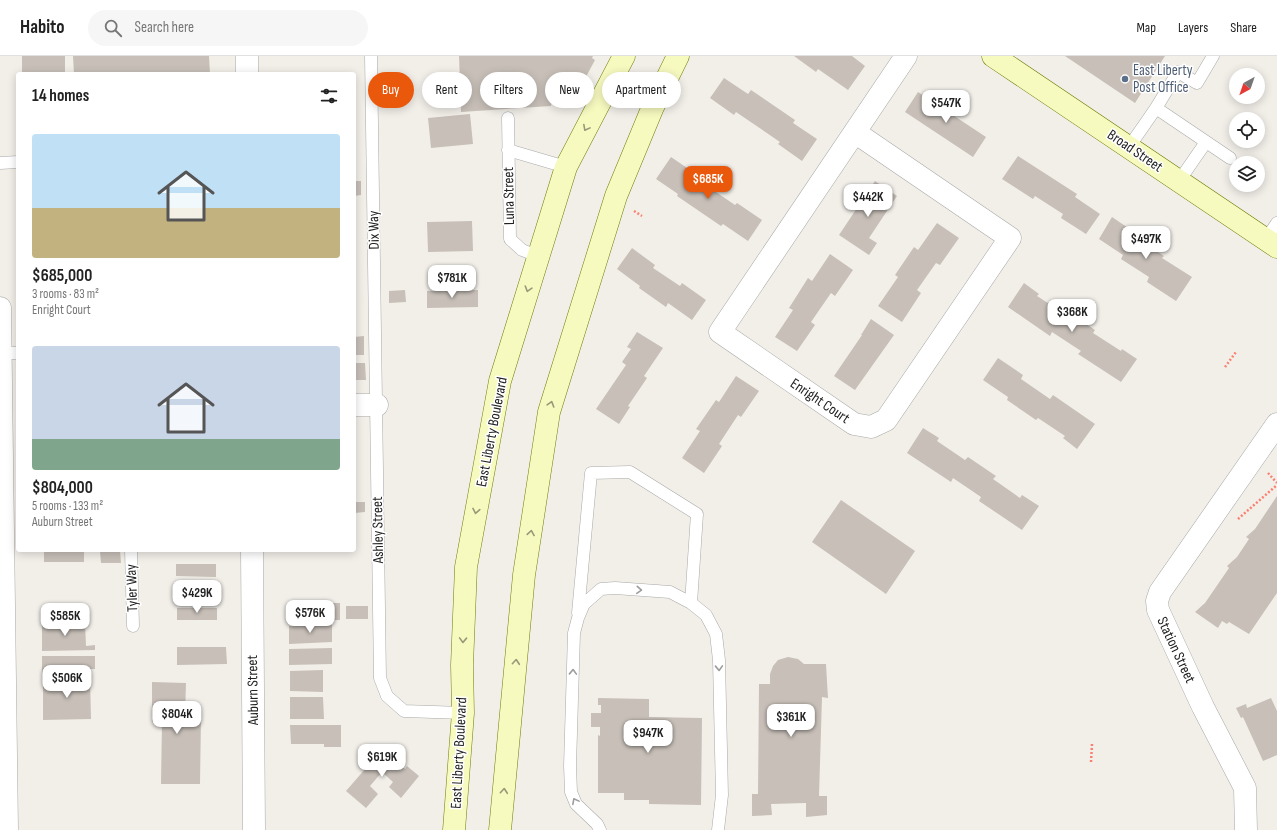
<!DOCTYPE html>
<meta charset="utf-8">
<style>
body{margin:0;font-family:"Sofia Sans Condensed",sans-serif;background:#f6f6f6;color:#222;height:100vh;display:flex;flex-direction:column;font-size:15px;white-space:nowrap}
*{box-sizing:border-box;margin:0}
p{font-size:13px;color:#767676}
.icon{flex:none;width:22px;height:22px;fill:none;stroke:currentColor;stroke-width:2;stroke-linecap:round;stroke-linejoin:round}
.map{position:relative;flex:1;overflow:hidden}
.drawer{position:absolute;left:16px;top:16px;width:340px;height:480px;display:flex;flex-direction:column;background:#fff;border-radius:4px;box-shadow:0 2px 10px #0003}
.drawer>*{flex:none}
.top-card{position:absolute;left:368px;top:16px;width:380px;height:36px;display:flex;gap:8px}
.needle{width:26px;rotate:220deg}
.buttons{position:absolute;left:1229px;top:12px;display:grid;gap:8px}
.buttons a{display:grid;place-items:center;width:36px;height:36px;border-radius:50%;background:#fff;box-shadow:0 2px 10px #0003;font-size:20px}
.price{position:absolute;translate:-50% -34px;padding:0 9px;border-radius:8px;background:#fff;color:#222;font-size:13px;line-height:26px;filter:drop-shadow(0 1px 2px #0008)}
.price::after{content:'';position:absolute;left:50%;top:24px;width:12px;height:9px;margin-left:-6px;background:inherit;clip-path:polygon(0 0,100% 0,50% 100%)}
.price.on{background:#ea580c;color:#fff}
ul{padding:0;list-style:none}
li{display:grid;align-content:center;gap:8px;height:212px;padding:0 16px}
li span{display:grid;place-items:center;height:124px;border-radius:4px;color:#555}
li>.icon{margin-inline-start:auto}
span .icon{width:72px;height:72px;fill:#fffc;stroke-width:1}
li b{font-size:17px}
h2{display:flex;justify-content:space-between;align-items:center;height:48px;padding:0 16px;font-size:17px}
.tag{padding:0 14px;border-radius:18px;background:#fff;box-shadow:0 2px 10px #0003;font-size:14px;line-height:36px}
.tag.on{background:#ea580c;color:#fff}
header{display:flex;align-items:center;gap:24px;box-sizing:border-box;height:56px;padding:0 20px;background:#fff;border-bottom:1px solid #e0e0e0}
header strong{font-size:19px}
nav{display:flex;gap:22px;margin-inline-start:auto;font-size:14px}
.search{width:280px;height:36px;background:#f6f6f6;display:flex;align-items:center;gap:10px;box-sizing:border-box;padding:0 14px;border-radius:22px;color:#767676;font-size:15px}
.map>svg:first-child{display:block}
</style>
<header>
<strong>Habito</strong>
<div class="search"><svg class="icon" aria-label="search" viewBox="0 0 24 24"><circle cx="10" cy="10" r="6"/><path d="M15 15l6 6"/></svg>Search here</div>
<nav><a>Map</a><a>Layers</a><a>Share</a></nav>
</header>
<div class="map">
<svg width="1277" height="774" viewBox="0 0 1277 774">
<rect width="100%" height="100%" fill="#f2efe9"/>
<path fill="#c7bfb8" d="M22,0H65V18H22Z
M73,0H209L210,18H74Z
M459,0H593L592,2L595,4L573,45L562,40L560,44L552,45L551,50L461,56Z
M794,0H852L865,10L848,34L818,13L816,16Z
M1065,0H1165L1135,47Z
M724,22L748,38L751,34L795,64L793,67L817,83L802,105L778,88L780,86L736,56L734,59L710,42Z
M918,36L986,81L973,101L905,56Z
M470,58L473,88L431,92L428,62Z
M1018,100L1077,138L1075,141L1100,158L1086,178L1061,162L1063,158L1035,140L1033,143L1002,123Z
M671,101L693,116L691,119L735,149L737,147L762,164L748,185L723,168L721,170L677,140L678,138L656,123Z
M354,125H361V139L354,140Z
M875,125L897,140L869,182L877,187L869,199L839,179Z
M1112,161L1137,178L1135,181L1164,200L1162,202L1192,221L1176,245L1147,226L1149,221L1121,203L1123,199L1099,183Z
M472,165L473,195L428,196L427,166Z
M937,167L959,182L940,209L936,207L917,234L921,237L902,266L878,250L898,221L895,219L914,191L918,194Z
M632,192L655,209L653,212L680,230L682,227L706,244L692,264L668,247L666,251L639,232L640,230L617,213Z
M830,198L853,214L835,240L831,237L811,266L815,269L797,295L775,281L793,254L789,252L808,222L812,225Z
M1024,227L1039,238L1037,240L1065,258L1067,255L1095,274L1093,277L1121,295L1122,293L1137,303L1121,326L1078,298L1081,295L1052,276L1050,280L1008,251Z
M405,234L406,246L389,247V235Z
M478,234V251L427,252V235Z
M871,263L894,279L855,334L834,320L862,279H861Z
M637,276L663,292L644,320L647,322L628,350L630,351L619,368L596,353L626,309L622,306L631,293L627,291Z
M364,280V299H354V281Z
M998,302L1023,319L1021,323L1050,343L1053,339L1095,368L1077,393L1063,382L1065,380L1038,362L1036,364L1007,344L1008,341L983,324Z
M354,307H365L366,324H354Z
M736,320L759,335L741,361L738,359L719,388L722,390L704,417L682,402L700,375L696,373L716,344L719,346Z
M923,372L939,382L937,385L965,404L968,401L996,420L993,423L1020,442L1022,439L1039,450L1022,474L979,445L981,441L953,422L951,426L907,397Z
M1277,440V537L1249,578L1229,566L1227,568L1222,565L1218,572L1195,556L1205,547L1229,512L1227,510L1237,501L1249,483L1246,481L1255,473Z
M841,444L915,495L886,538L812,486Z
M354,446H365V456L354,457Z
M44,494H84V506H44Z
M100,495H120L121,507H101Z
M176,508H216V521L176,520Z
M294,547H340V564H294Z
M346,550H368V563H346Z
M177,552H217V564H177Z
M85,567L86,590L95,589V594L42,595V568Z
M332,569V586L289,588V570Z
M177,591H226L227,608L177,609Z
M332,592V608L289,609V593Z
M42,600H95V613H90V616L42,617Z
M788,601L798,603L804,608H826L828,642L822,641L819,740H827V759L806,761V747L771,748L772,759L752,760V738H758L759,628H770V618L773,610L778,604Z
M323,614V636L290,635V615Z
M43,622H90L91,663L43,664Z
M152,626L186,627L185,660H201L200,728H161L162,666H152Z
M290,641H323L324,663H290Z
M598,642L649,643V661L702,662L701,749L649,748V744H624V737H598V679L600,680V671H591V657H601V649H598Z
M1271,642L1277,655V699L1263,705L1243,661L1241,662L1236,652L1246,648L1247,652Z
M290,669H341V691H324V688H291Z
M385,690L396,699L393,703L405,713L407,710L419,720L401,742L389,731L393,726L382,716L370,730L378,738L366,752L346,735Z"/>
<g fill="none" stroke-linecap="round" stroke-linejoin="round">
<defs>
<path id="lane" d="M371,0L380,622L387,640L404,655L463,657
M1156,52L1230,102
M508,62L510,183L522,194L538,200
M1129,91L1156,52L1178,16L1197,27L1213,0
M508,94L566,111
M0,107L18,106
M1179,125L1206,86
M1266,183L1277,167
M1,297H18
M131,494L133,570
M578,557L591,417L630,416L697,458L691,547
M600,774L597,768L576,748L571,736L570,710L574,577L578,562L584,548L601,533L615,532L670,536L691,547L706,559L716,578L719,604L722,739L718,774"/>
<path id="street" d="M247,0V18
M856,77L1010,182L886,364L871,371L854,368L720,276L906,0
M0,252L7,774
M354,349H377
M252,494L254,774
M1246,774L1245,732L1203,651L1158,554L1157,545L1160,536L1277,368"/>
<path id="secondary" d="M993,0L1277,191
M454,774L463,657L462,609L466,511L500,325L566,111L624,0
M500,774L524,519L549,356L616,140L652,53L678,0"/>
</defs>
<use href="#lane" stroke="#a9a9a9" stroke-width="13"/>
<use href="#street" stroke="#a9a9a9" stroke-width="23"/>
<use href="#secondary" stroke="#707d05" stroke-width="23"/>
<path stroke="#fa8072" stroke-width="2.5" stroke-dasharray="2 2" stroke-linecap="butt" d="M634,155L642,160
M1225,311L1236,296
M1268,417L1277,427
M1238,463L1277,429
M1091,706L1092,688"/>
<use href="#lane" stroke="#fff" stroke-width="12"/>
<use href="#street" stroke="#fff" stroke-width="22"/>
<use href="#secondary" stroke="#f7fabf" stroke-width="22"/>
</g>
<defs><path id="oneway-chevron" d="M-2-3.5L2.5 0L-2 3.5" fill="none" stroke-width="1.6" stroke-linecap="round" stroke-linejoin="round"/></defs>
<g stroke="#979978">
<use href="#oneway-chevron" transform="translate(586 72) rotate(118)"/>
<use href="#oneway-chevron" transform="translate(528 233) rotate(107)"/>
<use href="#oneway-chevron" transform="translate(551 348) rotate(-73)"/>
<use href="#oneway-chevron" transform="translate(476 455) rotate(101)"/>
<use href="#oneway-chevron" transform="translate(531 477) rotate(-81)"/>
<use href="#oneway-chevron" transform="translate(463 584) rotate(92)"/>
<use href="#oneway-chevron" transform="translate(516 606) rotate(-85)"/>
<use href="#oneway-chevron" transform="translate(504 735) rotate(-85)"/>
</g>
<g stroke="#9c9c9c">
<use href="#oneway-chevron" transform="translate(639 534) rotate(4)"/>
<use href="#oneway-chevron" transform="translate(719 612) rotate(88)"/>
<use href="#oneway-chevron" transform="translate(573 616) rotate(-88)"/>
<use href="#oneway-chevron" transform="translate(575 745) rotate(-118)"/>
</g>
<circle fill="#5c6f8a" stroke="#fff" stroke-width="1.5" cx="1125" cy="23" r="4"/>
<g text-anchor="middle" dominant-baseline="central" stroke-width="3" stroke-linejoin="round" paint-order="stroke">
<g font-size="15" fill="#4e5e75" stroke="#fff" text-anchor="start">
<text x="1133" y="14">East Liberty<tspan x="1133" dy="17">Post Office</tspan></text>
</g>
<g font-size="15" fill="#222" stroke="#fff">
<text transform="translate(1135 95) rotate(34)">Broad Street</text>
<text transform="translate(509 140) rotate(-91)">Luna Street</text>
<text transform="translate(374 174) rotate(-91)">Dix Way</text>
<text transform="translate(820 345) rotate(34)">Enright Court</text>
<text transform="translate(492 376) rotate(-79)">East Liberty Boulevard</text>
<text transform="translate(378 474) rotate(-91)">Ashley Street</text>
<text transform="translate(132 532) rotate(-92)">Tyler Way</text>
<text transform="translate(1176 594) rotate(65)">Station Street</text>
<text transform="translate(253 634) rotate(-91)">Auburn Street</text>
<text transform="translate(459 697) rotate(-87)">East Liberty Boulevard</text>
</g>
</g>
</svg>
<div class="buttons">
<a><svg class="needle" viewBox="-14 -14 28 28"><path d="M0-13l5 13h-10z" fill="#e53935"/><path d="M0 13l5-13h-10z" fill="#767676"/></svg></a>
<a><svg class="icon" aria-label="locate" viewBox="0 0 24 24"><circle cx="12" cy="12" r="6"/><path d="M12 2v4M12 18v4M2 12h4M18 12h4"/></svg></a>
<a><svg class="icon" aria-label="layers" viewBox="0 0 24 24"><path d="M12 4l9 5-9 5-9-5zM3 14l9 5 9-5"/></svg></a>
</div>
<b class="price" style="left:946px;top:68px">$547K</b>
<b class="price on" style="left:708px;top:144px">$685K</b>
<b class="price" style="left:868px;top:162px">$442K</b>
<b class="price" style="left:1146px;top:204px">$497K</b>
<b class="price" style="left:452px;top:243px">$781K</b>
<b class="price" style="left:1072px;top:277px">$368K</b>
<b class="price" style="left:197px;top:558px">$429K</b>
<b class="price" style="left:310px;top:578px">$576K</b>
<b class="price" style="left:65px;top:581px">$585K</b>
<b class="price" style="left:67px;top:643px">$506K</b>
<b class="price" style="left:177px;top:679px">$804K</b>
<b class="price" style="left:791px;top:682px">$361K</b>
<b class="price" style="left:648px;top:698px">$947K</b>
<b class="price" style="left:382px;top:722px">$619K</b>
<div class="top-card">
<a class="tag on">Buy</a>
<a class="tag">Rent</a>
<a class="tag">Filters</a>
<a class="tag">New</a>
<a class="tag">Apartment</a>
</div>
<section class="drawer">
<h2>14 homes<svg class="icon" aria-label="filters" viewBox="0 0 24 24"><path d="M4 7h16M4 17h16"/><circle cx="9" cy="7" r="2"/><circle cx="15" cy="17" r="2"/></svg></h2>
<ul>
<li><span style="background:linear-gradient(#bfe0f5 60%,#c2b280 0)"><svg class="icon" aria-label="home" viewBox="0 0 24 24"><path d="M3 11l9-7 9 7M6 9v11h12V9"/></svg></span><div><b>$685,000</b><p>3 rooms · 83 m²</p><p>Enright Court</p></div></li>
<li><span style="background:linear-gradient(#c9d6e8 75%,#7fa58c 0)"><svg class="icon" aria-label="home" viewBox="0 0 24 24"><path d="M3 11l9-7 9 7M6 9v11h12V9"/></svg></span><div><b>$804,000</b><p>5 rooms · 133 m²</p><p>Auburn Street</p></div></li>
</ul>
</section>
</div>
